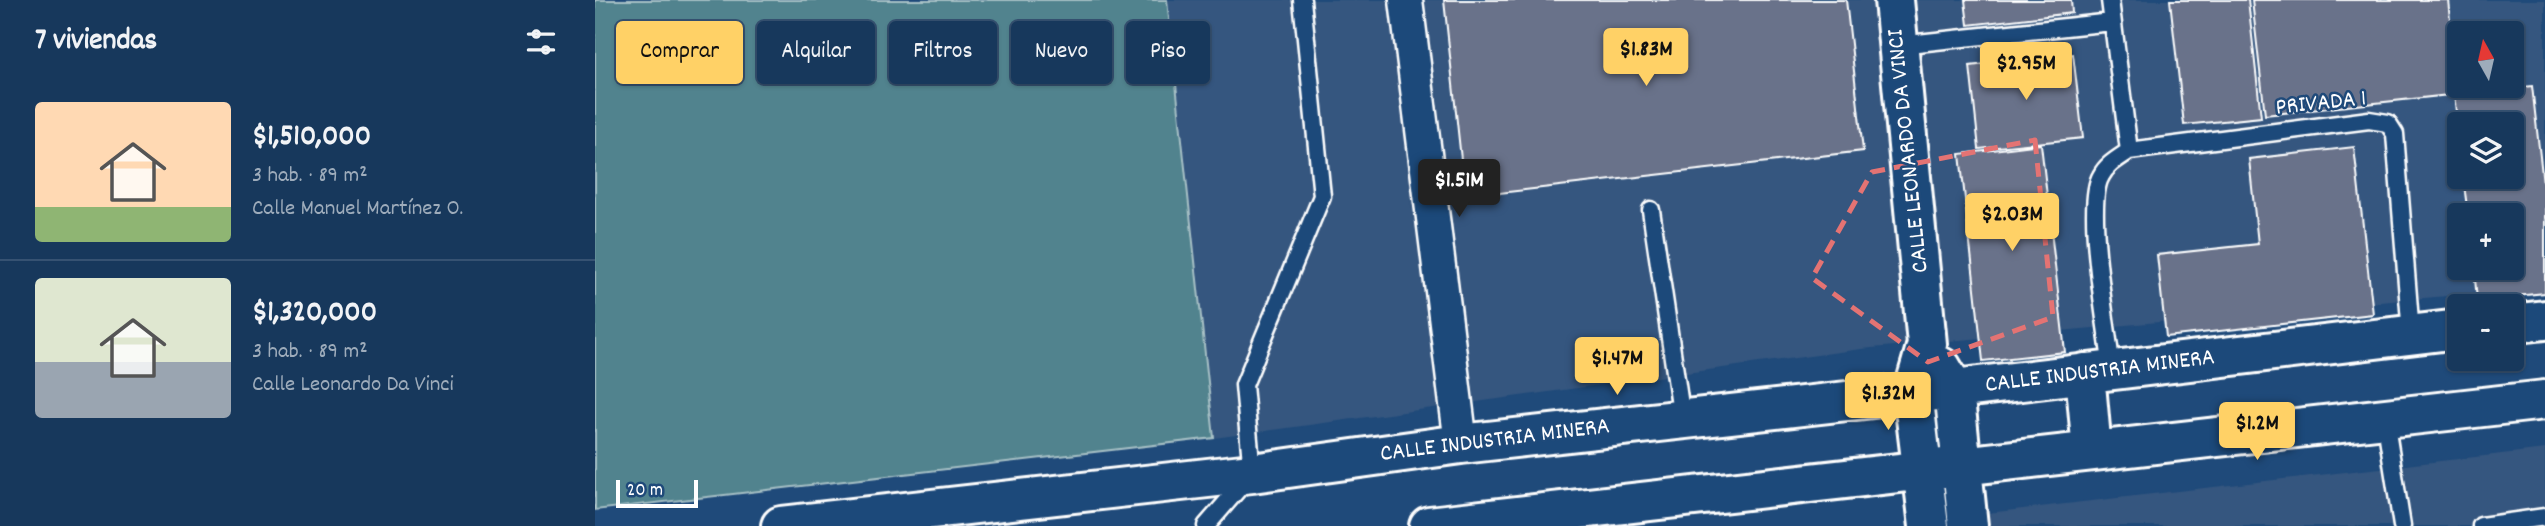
<!DOCTYPE html>
<html lang="es">
<meta charset="utf-8">
<style>
body{margin:0;font-family:Dekko,sans-serif;background:#203f62;color:#f1f3f6;height:100vh;display:flex;flex-direction:column;font-size:26px;white-space:nowrap}
*{box-sizing:border-box;margin:0}
p{font-size:23px;color:#9eacbb}
.icon{flex:none;width:38px;height:38px;fill:none;stroke:currentColor;stroke-width:2;stroke-linecap:round;stroke-linejoin:round}
.map{position:relative;flex:1;overflow:hidden}
.details{display:flex;flex-direction:column;background:#17385c;width:595px}
.details>*{flex:none}
.hud{position:absolute;left:21px;top:21px;width:665px;height:63px;display:flex;gap:14px}
.needle{width:46px;rotate:352deg}
.controls{position:absolute;left:1852px;top:21px;display:grid;gap:14px}
.controls a{display:grid;place-items:center;width:77px;height:77px;border-radius:7px;background:#17385c;box-shadow:0 2px 5px #0004,0 0 0 2px #365272;font-size:35px}
.scale{position:absolute;left:21px;bottom:18px;width:82px;box-sizing:border-box;padding-left:7px;border:4px solid #fff;border-top:0;font-size:19px;line-height:24px;white-space:nowrap;color:#fff;-webkit-text-stroke:5px #1f4a7a;paint-order:stroke}
.price{position:absolute;translate:-50% -60px;padding:0 16px;border-radius:7px;background:#ffd166;color:#111;font-size:23px;line-height:46px;filter:drop-shadow(0 2px 4px #0008)}
.price::after{content:'';position:absolute;left:50%;top:42px;width:21px;height:16px;margin-left:-10px;background:inherit;clip-path:polygon(0 0,100% 0,50% 100%)}
.price.selected{background:#222;color:#fff}
ul{padding:0;list-style:none}
li{display:flex;align-items:center;gap:21px;height:175px;padding:0 35px}
li+li{border-top:2px solid #365272}
li span{display:grid;place-items:center;flex:none;width:196px;height:140px;border-radius:7px;color:#555}
li>.icon{margin-inline-start:auto}
span .icon{width:84px;height:84px;fill:#fffc;stroke-width:1}
li b{font-size:30px}
h2{display:flex;justify-content:space-between;align-items:center;height:84px;padding:0 35px;font-size:30px}
.pill{padding:0 24px;border-radius:7px;background:#17385c;box-shadow:0 2px 5px #0004,0 0 0 2px #365272;font-size:24px;line-height:63px}
.pill.selected{background:#ffd166;color:#111}
main{display:flex;flex:1;min-height:0}
.map>svg:first-child{display:block}
</style>
<main>
<section class="details">
<h2>7 viviendas<svg class="icon" aria-label="filters" viewBox="0 0 24 24"><path d="M4 7h16M4 17h16"/><circle cx="9" cy="7" r="2"/><circle cx="15" cy="17" r="2"/></svg></h2>
<ul>
<li><span style="background:linear-gradient(#ffd9b3 75%,#8fb573 0)"><svg class="icon" aria-label="home" viewBox="0 0 24 24"><path d="M3 11l9-7 9 7M6 9v11h12V9"/></svg></span><div><b>$1,510,000</b><p>3 hab. · 89 m²</p><p>Calle Manuel Martínez O.</p></div></li>
<li><span style="background:linear-gradient(#dfe7d0 60%,#9aa5b1 0)"><svg class="icon" aria-label="home" viewBox="0 0 24 24"><path d="M3 11l9-7 9 7M6 9v11h12V9"/></svg></span><div><b>$1,320,000</b><p>3 hab. · 89 m²</p><p>Calle Leonardo Da Vinci</p></div></li>
</ul>
</section>
<div class="map">
<svg width="1950" height="526" viewBox="0 0 1950 526">
<rect width="100%" height="100%" fill="#1f4a7a"/>
<filter id="ink" filterUnits="userSpaceOnUse"><feTurbulence type="fractalNoise" baseFrequency=".0143" numOctaves="2"/><feDisplacementMap in="SourceGraphic" scale="14" xChannelSelector="R" yChannelSelector="G"/><feConvolveMatrix kernelMatrix="1 2 1 2 8 2 1 2 1" color-interpolation-filters="sRGB"/></filter>
<g filter="url(#ink)">
<path fill="#35567f" fill-rule="evenodd" d="M573,0H1950V287L1266,349L619,438ZM1864,33H1916V86H1864ZM1864,124H1916V177H1864ZM1864,215H1916V268H1864Z
M1950,449V526H1395L1393,513Z"/>
<path fill="#51838e" stroke="#a8c1c6" stroke-width="2" d="M0,0H572L619,438L0,510Z"/>
<path fill="#69728a" stroke="#fff" stroke-width="2" d="M849,0H1251L1268,151L870,197Z
M1370,0H1476L1477,13L1373,25Z
M1575,0H1653L1666,117L1589,125Z
M1657,0H1853L1863,94L1670,115Z
M1478,54L1488,138L1384,149L1375,66Z
M1937,86L1950,201V293L1882,300L1879,268H1916V215H1873L1868,177H1916V124H1864V137L1859,95Z
M1446,144L1470,352L1388,361L1365,154Z
M1759,147L1778,314L1571,337L1562,255L1663,244L1654,159Z"/>
<g fill="none" stroke-linecap="round" stroke-linejoin="round">
<defs>
<path id="lane" d="M1515,0L1534,151
M1304,45L1517,22
M1056,210L1087,419
M1517,370C1513,332 1489,204 1506,176C1512,164 1524,158 1534,151L1774,120L1793,123L1800,134L1816,334
M1790,418L1807,526
M611,526L657,473L649,385L727,196L707,0
M1886,526L1950,517"/>
<path id="street" d="M811,0L866,444"/>
<path id="secondary" d="M1299,0L1332,344L1318,393L1334,526
M1916,324L1950,320
M1346,367L1359,389L1373,526
M1490,373L1497,451
M186,526L657,473L866,444L1359,389L1864,329
M834,526L1950,400"/>
</defs>
<use href="#lane" stroke="#fff" stroke-width="21"/>
<use href="#street" stroke="#fff" stroke-width="37"/>
<use href="#secondary" stroke="#fff" stroke-width="44"/>
<use href="#lane" stroke="#1f4a7a" stroke-width="16"/>
<use href="#street" stroke="#1f4a7a" stroke-width="32"/>
<use href="#secondary" stroke="#1f4a7a" stroke-width="38"/>
</g>
</g>
<path fill="none" stroke="#e47373" stroke-width="5" stroke-dasharray="14 9" stroke-linejoin="round" d="M1440,140L1458,317L1333,362L1217,278L1277,172Z"/>
<g text-anchor="middle" dominant-baseline="central" stroke-width="5" stroke-linejoin="round" paint-order="stroke">
<g font-size="24" fill="#fff" stroke="#1f4a7a">
<text transform="translate(1726 104) rotate(-6)">PRIVADA 1</text>
<text transform="translate(1314 151) rotate(-96)">CALLE LEONARDO DA VINCI</text>
<text transform="translate(1505 372) rotate(-7)">CALLE INDUSTRIA MINERA</text>
<text transform="translate(900 441) rotate(-7)">CALLE INDUSTRIA MINERA</text>
</g>
</g>
</svg>
<div class="controls">
<a><svg class="needle" viewBox="-14 -14 28 28"><path d="M0-13l5 13h-10z" fill="#e53935"/><path d="M0 13l5-13h-10z" fill="#9eacbb"/></svg></a>
<a><svg class="icon" aria-label="layers" viewBox="0 0 24 24"><path d="M12 4l9 5-9 5-9-5zM3 14l9 5 9-5"/></svg></a>
<a>+</a>
<a>−</a>
</div>
<div class="scale">20 m</div>
<b class="price" style="left:1051px;top:88px">$1.83M</b>
<b class="price" style="left:1431px;top:102px">$2.95M</b>
<b class="price selected" style="left:864px;top:219px">$1.51M</b>
<b class="price" style="left:1417px;top:253px">$2.03M</b>
<b class="price" style="left:1022px;top:397px">$1.47M</b>
<b class="price" style="left:1293px;top:432px">$1.32M</b>
<b class="price" style="left:1662px;top:462px">$1.2M</b>
<div class="hud">
<a class="pill selected">Comprar</a>
<a class="pill">Alquilar</a>
<a class="pill">Filtros</a>
<a class="pill">Nuevo</a>
<a class="pill">Piso</a>
</div>
</div>
</main>
